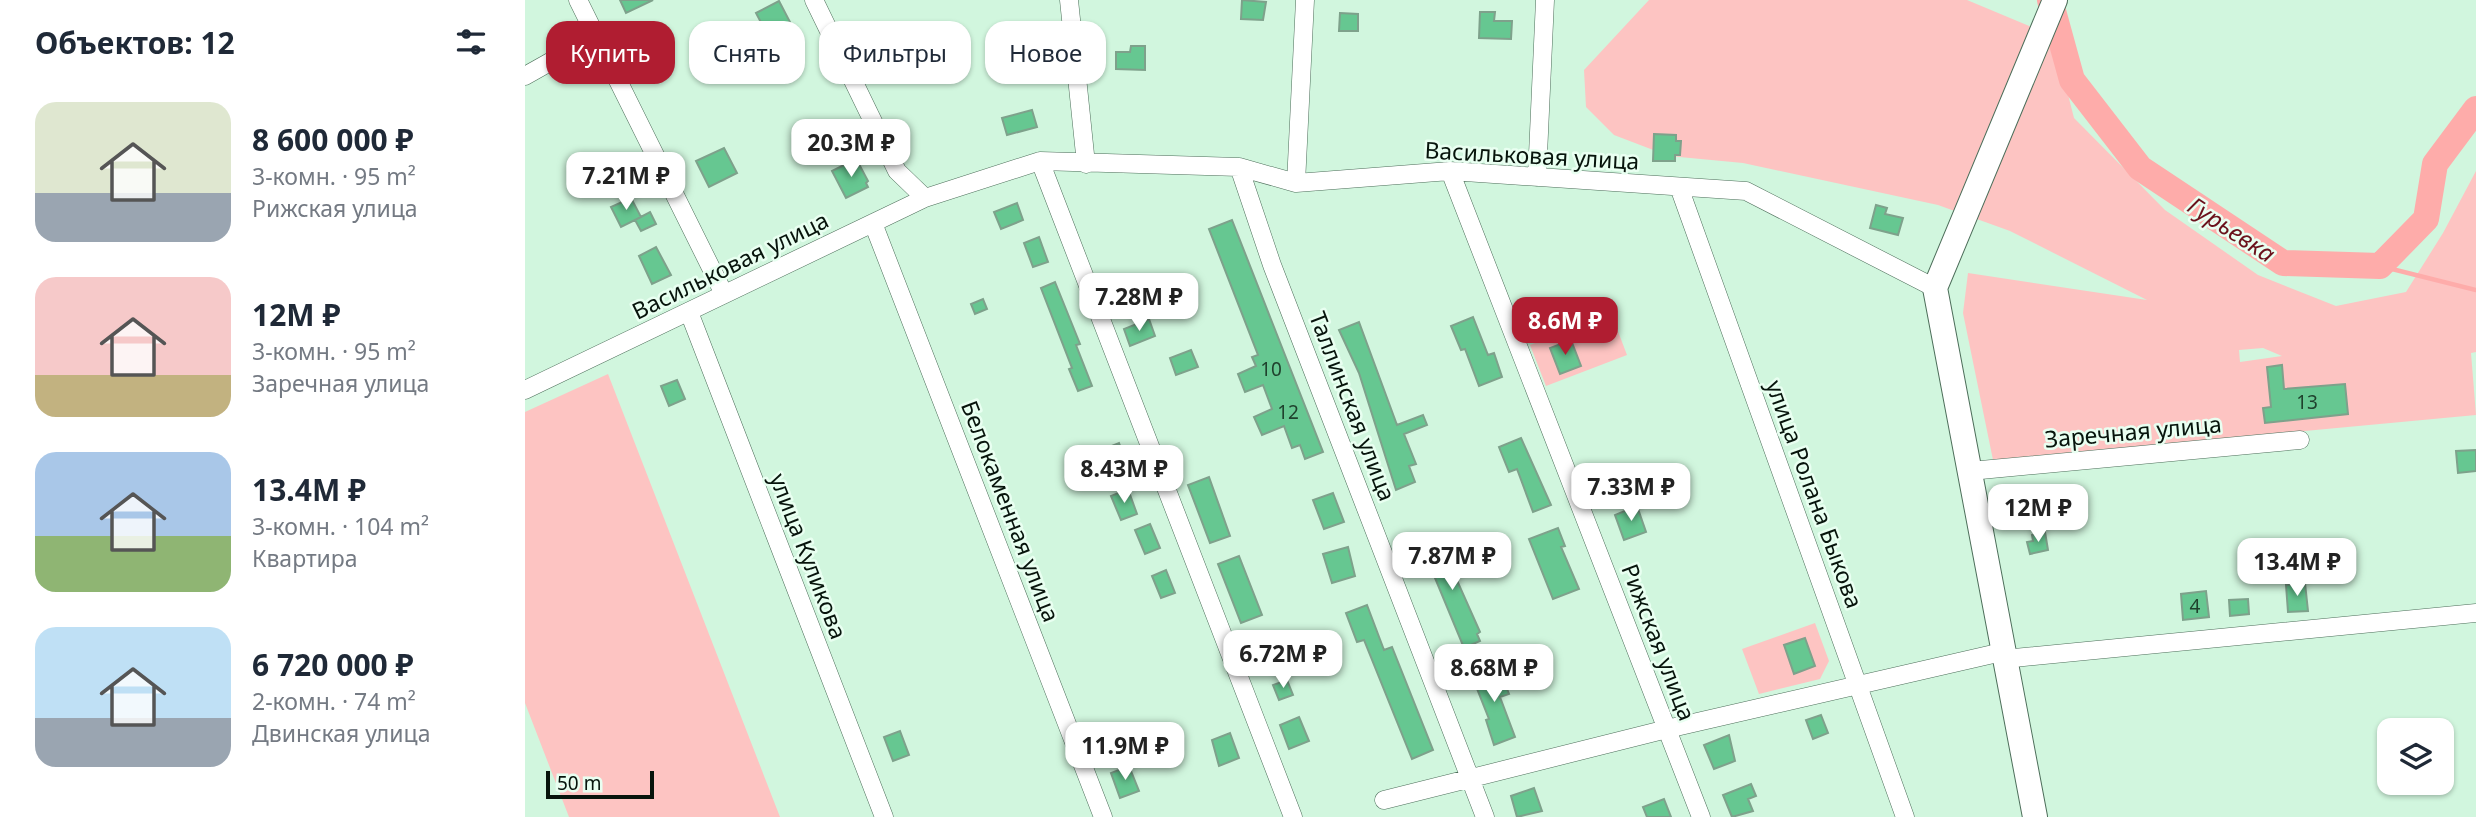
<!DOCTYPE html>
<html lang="ru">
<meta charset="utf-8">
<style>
body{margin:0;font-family:"Noto Sans",sans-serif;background:#f6f6f7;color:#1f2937;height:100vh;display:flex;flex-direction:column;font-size:26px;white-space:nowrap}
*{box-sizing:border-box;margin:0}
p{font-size:23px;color:#747a83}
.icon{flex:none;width:38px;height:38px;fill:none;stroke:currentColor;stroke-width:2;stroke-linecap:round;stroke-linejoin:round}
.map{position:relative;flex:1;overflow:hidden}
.sheet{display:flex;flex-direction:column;background:#fff;width:525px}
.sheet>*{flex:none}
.guide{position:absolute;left:21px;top:21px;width:665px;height:63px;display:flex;gap:14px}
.tools{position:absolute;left:1852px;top:718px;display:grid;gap:14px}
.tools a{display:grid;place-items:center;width:77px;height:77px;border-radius:14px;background:#fff;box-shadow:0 2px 5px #0004;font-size:35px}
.scale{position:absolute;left:21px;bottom:18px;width:108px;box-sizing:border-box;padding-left:7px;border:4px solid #07140c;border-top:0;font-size:19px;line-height:24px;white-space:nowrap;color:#07140c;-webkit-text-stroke:5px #e9fff1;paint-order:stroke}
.price{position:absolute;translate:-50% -60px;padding:0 16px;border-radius:14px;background:#fff;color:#222;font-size:23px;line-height:46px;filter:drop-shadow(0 2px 4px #0008)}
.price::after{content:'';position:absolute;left:50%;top:42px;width:21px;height:16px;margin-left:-10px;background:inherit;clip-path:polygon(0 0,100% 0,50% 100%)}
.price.current{background:#b01d31;color:#fff}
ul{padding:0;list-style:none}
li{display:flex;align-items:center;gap:21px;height:175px;padding:0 35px}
li span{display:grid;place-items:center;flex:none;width:196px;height:140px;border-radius:21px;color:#555}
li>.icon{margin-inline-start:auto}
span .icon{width:84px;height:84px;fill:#fffc;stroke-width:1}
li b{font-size:30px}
h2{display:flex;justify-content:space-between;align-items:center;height:84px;padding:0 35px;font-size:30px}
.chip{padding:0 24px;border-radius:21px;background:#fff;box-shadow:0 2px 5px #0004;font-size:24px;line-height:63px}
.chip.current{background:#b01d31;color:#fff}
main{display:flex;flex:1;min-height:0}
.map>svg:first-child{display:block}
</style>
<main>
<section class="sheet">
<h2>Объектов: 12<svg class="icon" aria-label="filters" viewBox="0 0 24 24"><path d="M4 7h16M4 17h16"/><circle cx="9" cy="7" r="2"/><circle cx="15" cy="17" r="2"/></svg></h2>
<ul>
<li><span style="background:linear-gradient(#dfe7d0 65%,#9aa5b1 0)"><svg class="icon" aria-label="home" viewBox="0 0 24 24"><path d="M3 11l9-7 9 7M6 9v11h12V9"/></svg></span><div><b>8 600 000 ₽</b><p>3-комн. · 95 m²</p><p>Рижская улица</p></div></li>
<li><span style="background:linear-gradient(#f6c9c9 70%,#c2b280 0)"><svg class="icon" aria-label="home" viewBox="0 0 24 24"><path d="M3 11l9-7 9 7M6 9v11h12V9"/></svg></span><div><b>12M ₽</b><p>3-комн. · 95 m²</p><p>Заречная улица</p></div></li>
<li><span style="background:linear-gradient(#a9c7e8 60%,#8fb573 0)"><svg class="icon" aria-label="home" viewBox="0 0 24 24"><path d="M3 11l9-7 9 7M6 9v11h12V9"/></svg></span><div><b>13.4M ₽</b><p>3-комн. · 104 m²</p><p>Квартира</p></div></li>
<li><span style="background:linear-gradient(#bfe0f5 65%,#9aa5b1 0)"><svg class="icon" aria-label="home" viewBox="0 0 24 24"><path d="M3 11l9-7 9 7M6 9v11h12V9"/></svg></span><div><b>6 720 000 ₽</b><p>2-комн. · 74 m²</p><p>Двинская улица</p></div></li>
</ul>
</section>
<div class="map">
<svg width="1951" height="817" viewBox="0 0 1951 817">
<rect width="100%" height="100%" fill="#d1f6de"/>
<path fill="#fdc4c2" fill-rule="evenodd" d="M1124,0H1442L1528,36L1549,118L1640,210L1733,275L1811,306L1881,292L1918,233L1951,171V352L1946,353L1951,415L1468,460L1438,313L1443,273L1622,300L1485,231L1413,205L1218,163L1144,156L1089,135L1061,107L1059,70ZM1738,348L1757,356L1715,362L1714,350Z
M1086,313L1102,355L1021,386L1005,345Z
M83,374L255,817H44L0,703V412Z
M1290,623L1304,661L1295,679L1234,694L1217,649Z"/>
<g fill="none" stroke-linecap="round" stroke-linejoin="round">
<path stroke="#feacaa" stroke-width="4.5" d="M1855,266L1951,290"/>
<path stroke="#feacaa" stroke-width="26" d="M1525,0L1547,80L1615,168L1758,263L1855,266L1901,219L1910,164L1951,109"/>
</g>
<path fill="#66c791" stroke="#7ea18b" stroke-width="2" d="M95,0H128L101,13Z
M717,0L741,2L738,20L716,19Z
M254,1L265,22L242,34L231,13Z
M955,12H970L969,21H987L986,39L954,38Z
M815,13L833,14V31H814Z
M606,46H620V70L591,69V52H605Z
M507,110L512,127L482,135L477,118Z
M1129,134L1151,135V141H1156L1155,155H1150V161H1128Z
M199,148L212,173L184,187L171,161Z
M329,160L332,165L334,164L343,181L341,183L343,187L321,198L307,171Z
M106,198L116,217L96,227L86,207Z
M492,203L498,220L476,229L469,212Z
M1351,205L1362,208L1360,214L1378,218L1373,235L1345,228Z
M125,212L131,224L116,231L110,220Z
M707,220L798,452L780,459L775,445L767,448L759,426L737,435L729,417L747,409L738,385L720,392L713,374L731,366L727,357L733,355L684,229Z
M514,237L523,262L508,267L499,243Z
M131,247L146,275L127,284L114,256Z
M530,282L555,344L551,345L567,386L553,391L544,369L547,368L516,288Z
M458,299L462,309L450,314L446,304Z
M948,317L963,355L969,353L977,377L954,386L940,349L936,350L926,326Z
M624,319L630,336L605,346L599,329Z
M834,322L872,425L898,415L902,425L879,434L891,464L884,466L890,482L871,490L834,373L814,330Z
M1046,340L1056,366L1035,374L1025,348Z
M666,350L673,367L651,375L645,358Z
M1757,365L1759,389L1820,384L1823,414L1740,423L1738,408L1746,407L1742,367Z
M152,380L160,399L144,406L136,386Z
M996,438L1026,505L1008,512L992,469L984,472L974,447Z
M594,443L603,467L588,473L579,449Z
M1951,450V471L1933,473L1931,451Z
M684,477L705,536L685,543L663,485Z
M603,489L612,514L596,520L586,496Z
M808,493L819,522L799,529L788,500Z
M1112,506L1121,532L1099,540L1090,515Z
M625,524L635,548L620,554L610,530Z
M1033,528L1040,546L1036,547L1054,589L1028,599L1004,539Z
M1520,532L1523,550L1505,554L1502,542L1508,541L1507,535Z
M923,539L930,566L926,567L955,632L952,634L955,641L939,648L898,549Z
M823,547L830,576L807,583L798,554Z
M714,556L737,615L716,623L693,564Z
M641,570L650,593L636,598L627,576Z
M1780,583L1783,611L1763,612L1761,585Z
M1681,591L1684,617L1658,620L1656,594Z
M1723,599L1724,614L1705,616L1704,600Z
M842,605L859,650L867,647L908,750L887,759L839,640L832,642L821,613Z
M745,636L753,657L732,665L724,644Z
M1280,638L1290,666L1269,674L1259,645Z
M973,666L984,694L975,697L990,737L969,745L961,720L964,719L947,676Z
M762,680L768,695L754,700L748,685Z
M1296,715L1303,733L1288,739L1281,720Z
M774,717L784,741L764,749L755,725Z
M375,731L384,755L368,761L359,737Z
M705,733L714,758L694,766L687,740Z
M1204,735L1210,761L1189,769L1179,745Z
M604,766L614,791L595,798L586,773Z
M1226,784L1231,796L1223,799L1228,811L1207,817L1198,795Z
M1009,788L1017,811L992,817L986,796Z
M1139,799L1146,817H1122L1118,807Z"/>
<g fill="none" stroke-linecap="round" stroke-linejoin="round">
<defs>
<path id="street" d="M53,0L198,292
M289,0L372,171L400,198
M544,0L561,164
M0,76L71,36
M515,161L768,817
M714,167L747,265L960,817
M925,171L1176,817
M1012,177L1020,0
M771,183L780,0
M1154,187L1380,817
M348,223L578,817
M164,312L359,817
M0,390L400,198L515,161L714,167L771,183L925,171L1221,191L1410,288
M1445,471L1775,440
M1479,659L1951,613
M859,800L1142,729L1477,652"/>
<path id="secondary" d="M1510,817L1410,288L1530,0"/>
</defs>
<use href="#street" stroke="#4d6e5a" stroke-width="19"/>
<use href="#secondary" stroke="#4d6e5a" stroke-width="26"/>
<use href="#street" stroke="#fff" stroke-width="18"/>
<use href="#secondary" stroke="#fff" stroke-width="24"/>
</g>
<g text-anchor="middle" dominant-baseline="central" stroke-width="5" stroke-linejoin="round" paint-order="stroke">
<g font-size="19" fill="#1f412d">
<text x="746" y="369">10</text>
<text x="1782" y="402">13</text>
<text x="763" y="412">12</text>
<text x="1670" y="606">4</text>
</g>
<g font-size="23" fill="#07140c" stroke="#e9fff1">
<text transform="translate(1007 155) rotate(3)">Васильковая улица</text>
<text transform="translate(205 265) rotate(-26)">Васильковая улица</text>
<text transform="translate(828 406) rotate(69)">Таллинская улица</text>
<text transform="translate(1608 431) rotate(-5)">Заречная улица</text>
<text transform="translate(1290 494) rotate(70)">улица Ролана Быкова</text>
<text transform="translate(486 511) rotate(69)">Белокаменная улица</text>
<text transform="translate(284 556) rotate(69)">улица Куликова</text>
<text transform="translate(1134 642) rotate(69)">Рижская улица</text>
</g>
<g font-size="24" font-style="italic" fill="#6b121c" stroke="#e9fff1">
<text transform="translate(1707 229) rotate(33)">Гурьевка</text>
</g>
</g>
</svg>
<div class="tools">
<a><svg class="icon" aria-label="layers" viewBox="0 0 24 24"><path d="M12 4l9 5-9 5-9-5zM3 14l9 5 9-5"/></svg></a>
</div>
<div class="scale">50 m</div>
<b class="price" style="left:326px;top:179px">20.3M ₽</b>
<b class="price" style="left:101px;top:212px">7.21M ₽</b>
<b class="price" style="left:614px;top:333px">7.28M ₽</b>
<b class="price current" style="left:1040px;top:357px">8.6M ₽</b>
<b class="price" style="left:599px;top:505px">8.43M ₽</b>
<b class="price" style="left:1106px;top:523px">7.33M ₽</b>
<b class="price" style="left:1513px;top:544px">12M ₽</b>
<b class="price" style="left:927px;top:592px">7.87M ₽</b>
<b class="price" style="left:1772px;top:598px">13.4M ₽</b>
<b class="price" style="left:758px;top:690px">6.72M ₽</b>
<b class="price" style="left:969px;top:704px">8.68M ₽</b>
<b class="price" style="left:600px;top:782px">11.9M ₽</b>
<div class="guide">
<a class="chip current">Купить</a>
<a class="chip">Снять</a>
<a class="chip">Фильтры</a>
<a class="chip">Новое</a>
</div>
</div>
</main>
